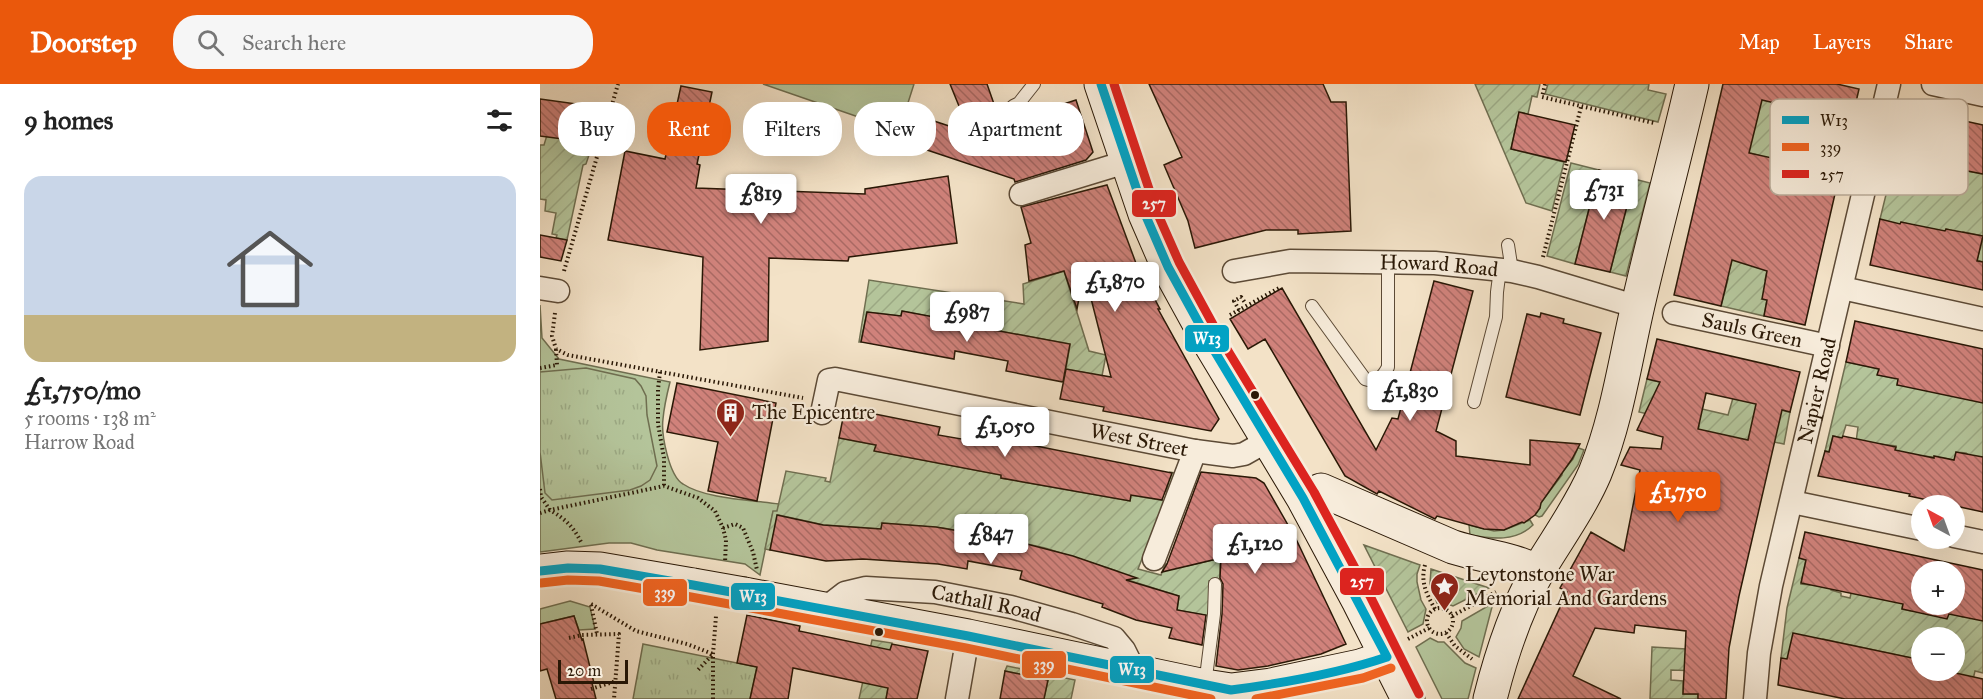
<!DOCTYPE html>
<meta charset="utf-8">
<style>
body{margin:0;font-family:"IM FELL Great Primer",serif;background:#f6f6f6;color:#222;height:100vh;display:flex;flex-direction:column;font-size:22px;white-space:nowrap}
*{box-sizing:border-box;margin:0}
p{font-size:20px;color:#767676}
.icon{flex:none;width:33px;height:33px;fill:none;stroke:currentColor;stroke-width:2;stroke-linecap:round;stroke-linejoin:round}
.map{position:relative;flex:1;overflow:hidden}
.sheet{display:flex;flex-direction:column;background:#fff;width:540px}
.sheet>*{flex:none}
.banner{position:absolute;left:18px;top:18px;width:570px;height:54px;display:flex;gap:12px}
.needle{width:39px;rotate:319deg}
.tools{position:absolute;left:1371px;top:411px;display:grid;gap:12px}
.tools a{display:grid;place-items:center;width:54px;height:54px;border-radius:50%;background:#fff;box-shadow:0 6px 24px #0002;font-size:30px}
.scale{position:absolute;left:18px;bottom:15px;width:70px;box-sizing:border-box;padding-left:6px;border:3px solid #2a1806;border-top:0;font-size:16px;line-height:21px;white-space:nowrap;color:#2a1806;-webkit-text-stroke:4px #f7ecdb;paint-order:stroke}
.price{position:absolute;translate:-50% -51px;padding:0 14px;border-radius:6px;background:#fff;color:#222;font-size:20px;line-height:39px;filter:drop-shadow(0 2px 3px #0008)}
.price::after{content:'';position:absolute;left:50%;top:36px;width:18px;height:14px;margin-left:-9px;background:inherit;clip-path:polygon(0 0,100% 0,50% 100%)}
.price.active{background:#ea580c;color:#fff}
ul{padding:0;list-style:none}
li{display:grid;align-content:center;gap:12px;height:318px;padding:0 24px}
li span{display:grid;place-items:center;height:186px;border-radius:18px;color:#555}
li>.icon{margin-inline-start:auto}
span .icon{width:108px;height:108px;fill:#fffc;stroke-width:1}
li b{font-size:26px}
h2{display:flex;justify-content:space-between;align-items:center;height:72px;padding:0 24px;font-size:26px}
.chip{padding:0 21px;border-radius:24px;background:#fff;box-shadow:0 6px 24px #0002;font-size:21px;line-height:54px}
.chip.active{background:#ea580c;color:#fff}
header{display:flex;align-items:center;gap:36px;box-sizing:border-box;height:84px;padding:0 30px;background:#ea580c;color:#fff}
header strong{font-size:28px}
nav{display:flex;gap:33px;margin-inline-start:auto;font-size:21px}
.search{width:420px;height:54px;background:#f6f6f6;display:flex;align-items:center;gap:15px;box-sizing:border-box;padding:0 21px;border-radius:24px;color:#767676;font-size:22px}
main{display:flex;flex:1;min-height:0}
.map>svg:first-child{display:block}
</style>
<header>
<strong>Doorstep</strong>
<div class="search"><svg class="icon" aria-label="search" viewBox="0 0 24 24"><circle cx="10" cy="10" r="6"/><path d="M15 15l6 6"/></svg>Search here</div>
<nav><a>Map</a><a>Layers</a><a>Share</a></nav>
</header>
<main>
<section class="sheet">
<h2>9 homes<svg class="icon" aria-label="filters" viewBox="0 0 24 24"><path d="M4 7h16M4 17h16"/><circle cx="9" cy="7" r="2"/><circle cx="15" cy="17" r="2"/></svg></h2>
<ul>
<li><span style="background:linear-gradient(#c9d6e8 75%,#c2b280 0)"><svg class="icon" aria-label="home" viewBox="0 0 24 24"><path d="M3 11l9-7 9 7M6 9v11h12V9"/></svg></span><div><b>£1,750/mo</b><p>5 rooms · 138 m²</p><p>Harrow Road</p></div></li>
</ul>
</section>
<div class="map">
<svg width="1443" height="615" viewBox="0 0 1443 615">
<defs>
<pattern id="park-tufts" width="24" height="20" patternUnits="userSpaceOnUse" patternTransform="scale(1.5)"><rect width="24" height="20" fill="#b4c49a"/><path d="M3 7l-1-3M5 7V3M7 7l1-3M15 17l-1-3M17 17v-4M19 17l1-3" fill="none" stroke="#9ba883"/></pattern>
<pattern id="garden-furrows" width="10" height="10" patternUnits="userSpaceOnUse" patternTransform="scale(1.5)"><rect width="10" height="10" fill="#b4c49a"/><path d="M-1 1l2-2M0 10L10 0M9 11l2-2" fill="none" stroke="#9ba883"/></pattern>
<pattern id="building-back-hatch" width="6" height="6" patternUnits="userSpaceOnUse" patternTransform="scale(1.5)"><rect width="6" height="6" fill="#d0827b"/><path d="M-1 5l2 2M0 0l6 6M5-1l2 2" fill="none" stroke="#a96963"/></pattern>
</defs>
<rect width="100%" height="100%" fill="#f3e2c7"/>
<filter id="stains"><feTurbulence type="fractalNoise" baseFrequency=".00333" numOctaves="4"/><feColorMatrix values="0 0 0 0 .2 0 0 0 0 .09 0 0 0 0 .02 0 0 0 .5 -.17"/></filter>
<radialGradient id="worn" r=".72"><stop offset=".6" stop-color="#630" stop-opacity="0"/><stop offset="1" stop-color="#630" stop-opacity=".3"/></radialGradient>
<path fill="#b4c49a" stroke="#6f6e50" stroke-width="1.5" d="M223,0H374L359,47Z
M0,221L2,254L19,275L130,298C127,310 124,323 123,335C121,350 129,392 143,400C165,415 212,416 239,420L237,428H233L220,491L205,480L117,466L91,459H69L0,468Z
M1036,363L1044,366L1038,381L1002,432L999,433L995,431L1000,424L999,421L1022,391V388L1033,375L1037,366Z
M990,436L993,441C976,458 952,455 930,451L929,441L954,447L964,446Z
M30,517L50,523L55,545L39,546L34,532L0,540V525Z
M953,519L939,573L924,565L916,553L921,544L922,537Z
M890,554L898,558H904L925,579L936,584L928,615H902L876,563Z"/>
<path fill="url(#park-tufts)" stroke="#6f6e50" stroke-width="1.5" d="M46,284L95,295L101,302L106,312L107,331L117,382L110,396L101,402L90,406L12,416L5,409L0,368V288Z
M103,560L217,583L210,615H93Z"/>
<path fill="url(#garden-furrows)" stroke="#6f6e50" stroke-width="1.5" d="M935,0H1000L997,13L992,12L988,30L979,29L971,65L1024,78L1012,127L986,119Z
M1008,0H1109L1108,6L1126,10L1118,38L1005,10Z
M1222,16L1288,24L1261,27L1258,39L1260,40L1225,196L1244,200L1222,215L1227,216L1224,232L1181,222L1188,195L1166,190L1169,180L1190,184L1218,71L1195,65Z
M7,51L53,59L46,80L43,81L27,156L16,154L17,151L12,150L16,129L5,127L6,116L0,115V61H4Z
M1411,62L1405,88L1415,91L1417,85L1443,90V178L1437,176L1443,152L1423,148L1418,173L1417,148L1406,145L1405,150L1361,138L1356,159L1340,135L1355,74L1395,85L1398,73Z
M1031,79L1059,86L1035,180L1007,172Z
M1094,95L1110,99L1086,192L1070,188Z
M524,187L549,267L566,271L557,318L558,291L526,285L530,260L405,237V235L362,227L361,232L327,228L321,258H319L329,196L484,220L483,200Z
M1363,275L1357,301L1443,302V383L1426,369L1416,368L1411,393L1409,375L1384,372L1382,379L1354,374L1356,362L1340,360L1337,371L1316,358L1318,343L1306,341L1302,354L1293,352L1289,368L1285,367L1306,278L1339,285L1338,291L1352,294Z
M1107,295L1166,309L1162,325L1188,331L1193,314L1250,328L1244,360L1209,353L1130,545L1114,543L1117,526L1159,342L1099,328Z
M299,354L336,361L335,367L461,391V394L590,417L591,411L625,417L630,388L636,389L624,434L617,437L598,485L621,491L625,480L647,482L677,475L673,446L697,441L705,475L680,480V496L669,497V532L637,526L639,512L575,492L577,487L505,464L461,454L403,444L342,439L341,445L284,441L238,431L230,466L225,465L233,427H237L246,387L286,394L285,397L290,398Z
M824,461L880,481L877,490V498L881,516L886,525L883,540L868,548Z
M1259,474L1266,476L1261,500L1270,501L1271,498L1296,483L1291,506L1301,509V512L1310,514L1316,487L1363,520L1362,525L1371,527L1382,520L1423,533L1443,514V589L1435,587L1429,613L1396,587L1414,586V554H1382L1381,576L1283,555L1247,575L1241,574L1247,524Z
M891,485L949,504L913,522L905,519H897L890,500Z
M332,556L352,559L345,592L350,593L346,615H319Z
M1112,563L1146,565L1160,587L1131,586V596L1143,597V610H1158V615H1110Z
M467,582L535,596L531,615H500L504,614L508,596L465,587Z"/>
<path fill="url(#building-back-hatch)" stroke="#2a1806" stroke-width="1.5" fill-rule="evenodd" d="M410,0H447L461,40L536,16L553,68L546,76L475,98L474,95L378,63L388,35L430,49Z
M609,0H783L791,18H806L811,147L758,150V146H726L655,164L648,137L624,81L642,73Z
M1183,0H1297L1319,5L1265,241L1224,232L1227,216L1222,215L1227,187L1192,176L1181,222L1134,211ZM1222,16L1261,25L1251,78L1209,69Z
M141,2L172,8L157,80L160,81L156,104L325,110V105L408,92L417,159L309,173L308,177L229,174L228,257L160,266L163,173L68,156L85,67L125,75Z
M0,15L66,24L53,59L0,52Z
M1366,24L1443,41V90L1417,85L1416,91L1355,74Z
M979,28L1035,41L1026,78L971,65Z
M1059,86L1094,95L1070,188L1035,180Z
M567,101L597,182L620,225H618L679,335L671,347L563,327L564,323L520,315L526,285L571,293L544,187L537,225L524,187L489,197L485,161L491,159L481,123Z
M1340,135L1360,140L1361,138L1405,147L1406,145L1443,152L1437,177L1443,178V206L1330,181Z
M0,151L27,156L21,177L0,173Z
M894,197L933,207L896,347L916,357V372L990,381V356L1040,360L1032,375L1001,419L1000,424L995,431L984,439L982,438L964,446L944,445L897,432L895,435L839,407L837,410L805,392L725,255L708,265L690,235L742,204L836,366L852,334L858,335Z
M362,227L405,235V237L530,260L523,298L466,287L468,277L415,267L414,275L321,258L327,228L361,232Z
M1001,229L1024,235L1023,239L1061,249L1040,331L966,313L987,230L1000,233Z
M1315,237L1443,265V319L1357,301L1358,295L1337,291L1339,285L1306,278Z
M1117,255L1260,288L1250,328L1242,326L1199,512L1189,564L1186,615H1158V610H1143L1146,547L1095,541L1094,549L1055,544L1033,592L1081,615H978L1027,508L1020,504L1051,448L1084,467L1100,386L1081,381L1090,363L1121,365L1123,353L1097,346L1120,298L1107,295ZM1166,309L1216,320L1208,356L1158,345Z
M137,299L236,319L217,417L168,407L178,358L127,348Z
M305,324L400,343L398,351L450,360L451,353L632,389L622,416L591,411L590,417L461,394V391L334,367L336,361L299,354Z
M1293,352L1302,354L1303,352L1356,363L1355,366L1394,374V372L1414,376L1416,368L1443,373V428L1369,412L1370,410L1278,392L1285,367L1289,368Z
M661,388L716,394L724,399L756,455L806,560L781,570L728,582L698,586L676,582L682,530L683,500L680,494L681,474L622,488L627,480Z
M237,431L283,441L341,445L342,439L396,443L471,456L533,472L597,494L586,496L639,512L637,526L666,531L662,561L629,554L632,544L596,536L562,523L563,520L480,495L482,487L428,477L427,485L398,480L323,475L286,477L230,466Z
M1265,448L1443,486V537L1409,530L1407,535L1362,525L1363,520L1261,499L1266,476L1259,474ZM1382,488H1414V520H1382Z
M207,531L260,542L259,547L350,566L352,560L388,567L377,615H346L348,604L253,584L248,615H210L217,583L197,579Z
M34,532L42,556L43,555L54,599H52L56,615H16L7,585L0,587V540Z
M1253,549L1382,576V586H1402L1443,595V615H1305L1238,601L1241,574L1247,575Z
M465,587L508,596L504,615H460Z"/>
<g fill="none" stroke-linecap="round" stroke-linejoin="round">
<defs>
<path id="lane" d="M473,22L479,19L494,0
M968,161L972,187
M772,222L825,295C837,299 843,293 848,283V179
M934,318L956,233L957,208L960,185
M665,601L674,530L675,500"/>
<g id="street">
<path d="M1393,0L1443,11"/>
<path d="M481,110L586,78"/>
<path id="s1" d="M694,187L750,177L895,179L972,187L998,193L1098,223"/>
<path d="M0,204L18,207"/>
<path d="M1302,204L1443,235"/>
<path id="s2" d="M1134,229L1288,262"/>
<path id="s3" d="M282,329L289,296L295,295L655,367L693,372L704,370L727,357"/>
<path d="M1252,418L1382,445"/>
<path d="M1414,452L1443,458"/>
<path d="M614,475L655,367"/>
<path id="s4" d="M283,526L305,509L326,504L395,508L471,523L532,540L574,554L584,566L594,586"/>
<path d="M417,615L428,552"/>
<path id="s5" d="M1215,615L1219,569L1231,502L1349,0"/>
</g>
<path id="secondary" d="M561,0L605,130L628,183L672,263L763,414L819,518L868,615
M763,414L781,406L913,463C941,472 973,474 998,488
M0,487L28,484L60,485L153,501
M204,510L428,552L665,602L691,606L731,601L820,582L847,573
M950,615C961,571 975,527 998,487C1017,455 1040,424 1055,389C1077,335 1085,277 1098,221C1115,147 1135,74 1152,0"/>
</defs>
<use href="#lane" stroke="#5c4a36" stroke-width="14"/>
<use href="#street" stroke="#5c4a36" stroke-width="25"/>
<use href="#secondary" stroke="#2a1806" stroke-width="35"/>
<path stroke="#2a1806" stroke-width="4" stroke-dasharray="1.5 3" stroke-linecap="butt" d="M1005,0L1002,13L1114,39
M1003,173L1041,23
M24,187L78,0
M699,226L694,217L701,213L706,220
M15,229L12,252L16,265L28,271L263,314
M690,231L739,204
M0,284L17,281L16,265
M120,288L118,305V340L124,374V402
M0,405L1,413L10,426L124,402L158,414L175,427L183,444L186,456L185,479
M0,429L10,426C25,435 33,442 41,458
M183,444L195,440L203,444L213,468L217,486
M885,481C880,498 887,511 895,525
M51,520L96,547L147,560L173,570L158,586
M51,521L57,550
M887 537a13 13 0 1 1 26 0a13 13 0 1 1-26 0Z
M912,532L956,508
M906,549L915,562L932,575
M29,554L42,551L79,550L74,615
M868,555L889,544
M51,605L76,597
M173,615V570L176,532"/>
<use href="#lane" stroke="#f7ecdb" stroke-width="12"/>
<use href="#street" stroke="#f7ecdb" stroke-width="22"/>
<use href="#secondary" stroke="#f7ecdb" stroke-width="33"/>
<defs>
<path id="secondary-bridge" d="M153,501L204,510"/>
</defs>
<use href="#secondary-bridge" stroke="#2a1806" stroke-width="35" stroke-linecap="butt"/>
<use href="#secondary-bridge" stroke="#f7ecdb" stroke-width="33"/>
<defs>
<path id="bus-1" d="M561,0L605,130L628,183L672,263L763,414L847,573
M0,487L28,484L60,485L153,501L428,552L691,606C744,599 797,590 847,573"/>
<path id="bus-2" d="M1,499L28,496L59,497L151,513L426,564L671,615
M716,615L823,594L851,584"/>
<path id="bus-3" d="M574,0L616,126L639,178L682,257L774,408L830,512L879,610"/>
</defs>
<use href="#bus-1" stroke="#f7ecdb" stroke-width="14"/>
<use href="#bus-2" stroke="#f7ecdb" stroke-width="14"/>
<use href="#bus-3" stroke="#f7ecdb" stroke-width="14"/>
<use href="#bus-1" stroke="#02a2c4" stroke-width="9"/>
<use href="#bus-2" stroke="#f26522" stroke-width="9"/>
<use href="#bus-3" stroke="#dc241f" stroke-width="9"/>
</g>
<defs>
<symbol id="building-pin" viewBox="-11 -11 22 30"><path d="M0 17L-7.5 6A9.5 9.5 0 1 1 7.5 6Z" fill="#8f2418" stroke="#f7ecdb"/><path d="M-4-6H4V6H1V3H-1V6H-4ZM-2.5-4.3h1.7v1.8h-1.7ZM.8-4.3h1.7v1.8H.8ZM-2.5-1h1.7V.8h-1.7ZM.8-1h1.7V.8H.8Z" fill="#fff"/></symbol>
<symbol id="sight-pin" viewBox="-11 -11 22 30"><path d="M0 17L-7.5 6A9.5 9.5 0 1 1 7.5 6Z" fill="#8f2418" stroke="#f7ecdb"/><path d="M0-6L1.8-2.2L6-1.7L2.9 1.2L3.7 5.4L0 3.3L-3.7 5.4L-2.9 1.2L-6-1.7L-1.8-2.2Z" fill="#fff"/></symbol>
</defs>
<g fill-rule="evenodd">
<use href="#building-pin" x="174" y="312" width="33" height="45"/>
<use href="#sight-pin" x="888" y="486" width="33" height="45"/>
</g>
<g fill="#2a1806" stroke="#f7ecdb" stroke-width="2">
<circle cx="715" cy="311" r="5"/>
<circle cx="339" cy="548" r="5"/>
</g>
<g text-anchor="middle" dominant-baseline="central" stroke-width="4.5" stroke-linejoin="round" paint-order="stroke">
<g font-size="21" fill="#2a1806" stroke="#f7ecdb">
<text stroke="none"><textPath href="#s1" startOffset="206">Howard Road</textPath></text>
<text stroke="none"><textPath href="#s2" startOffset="80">Sauls Green</textPath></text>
<text stroke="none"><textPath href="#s5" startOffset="315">Napier Road</textPath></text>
<text stroke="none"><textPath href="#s3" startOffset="350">West Street</textPath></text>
<text stroke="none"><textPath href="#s4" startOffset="171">Cathall Road</textPath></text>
</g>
<g font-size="21" fill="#2a1806" stroke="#f7ecdb" text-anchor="start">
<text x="212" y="328">The Epicentre</text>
<text x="925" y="490">Leytonstone War<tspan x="925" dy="24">Memorial And Gardens</tspan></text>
</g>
</g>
<rect x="1230" y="15" width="198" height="96" rx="9" fill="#f7ecdb" stroke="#baac9b" stroke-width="1.5"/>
<rect x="1242" y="32" width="27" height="8" fill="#02a2c4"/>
<rect x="1242" y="59" width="27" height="8" fill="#f26522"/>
<rect x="1242" y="86" width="27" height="8" fill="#dc241f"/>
<g font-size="16" fill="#2a1806">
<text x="1280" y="42">W13</text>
<text x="1280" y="69">339</text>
<text x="1280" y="96">257</text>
</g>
<g stroke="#f7ecdb" stroke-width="2">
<rect x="591" y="105" width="46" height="29" rx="6" fill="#dc241f"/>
<rect x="644" y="240" width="46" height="29" rx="6" fill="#02a2c4"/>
<rect x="799" y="483" width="46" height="29" rx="6" fill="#dc241f"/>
<rect x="102" y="494" width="46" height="29" rx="6" fill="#f26522"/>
<rect x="190" y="498" width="46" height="29" rx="6" fill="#02a2c4"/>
<rect x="481" y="566" width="46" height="29" rx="6" fill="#f26522"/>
<rect x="569" y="571" width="46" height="29" rx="6" fill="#02a2c4"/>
</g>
<g font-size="16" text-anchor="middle" font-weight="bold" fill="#fff">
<text x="614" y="125">257</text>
<text x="667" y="260">W13</text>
<text x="822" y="503">257</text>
<text x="125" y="514">339</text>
<text x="213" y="518">W13</text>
<text x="504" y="586">339</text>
<text x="592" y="591">W13</text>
</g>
<rect width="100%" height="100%" filter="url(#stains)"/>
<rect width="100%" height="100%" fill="url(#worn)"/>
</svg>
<div class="tools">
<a><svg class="needle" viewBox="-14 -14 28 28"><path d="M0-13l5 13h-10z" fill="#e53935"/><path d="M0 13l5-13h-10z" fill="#767676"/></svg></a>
<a>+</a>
<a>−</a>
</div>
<div class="scale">20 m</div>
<b class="price" style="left:1064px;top:137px">£731</b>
<b class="price" style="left:221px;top:141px">£819</b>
<b class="price" style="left:575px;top:229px">£1,870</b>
<b class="price" style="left:427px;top:259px">£987</b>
<b class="price" style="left:870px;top:338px">£1,830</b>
<b class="price" style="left:465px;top:374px">£1,050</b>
<b class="price active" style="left:1138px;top:439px">£1,750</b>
<b class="price" style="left:451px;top:481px">£847</b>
<b class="price" style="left:715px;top:491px">£1,120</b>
<div class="banner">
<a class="chip">Buy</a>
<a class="chip active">Rent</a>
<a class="chip">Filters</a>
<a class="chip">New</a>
<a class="chip">Apartment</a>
</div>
</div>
</main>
